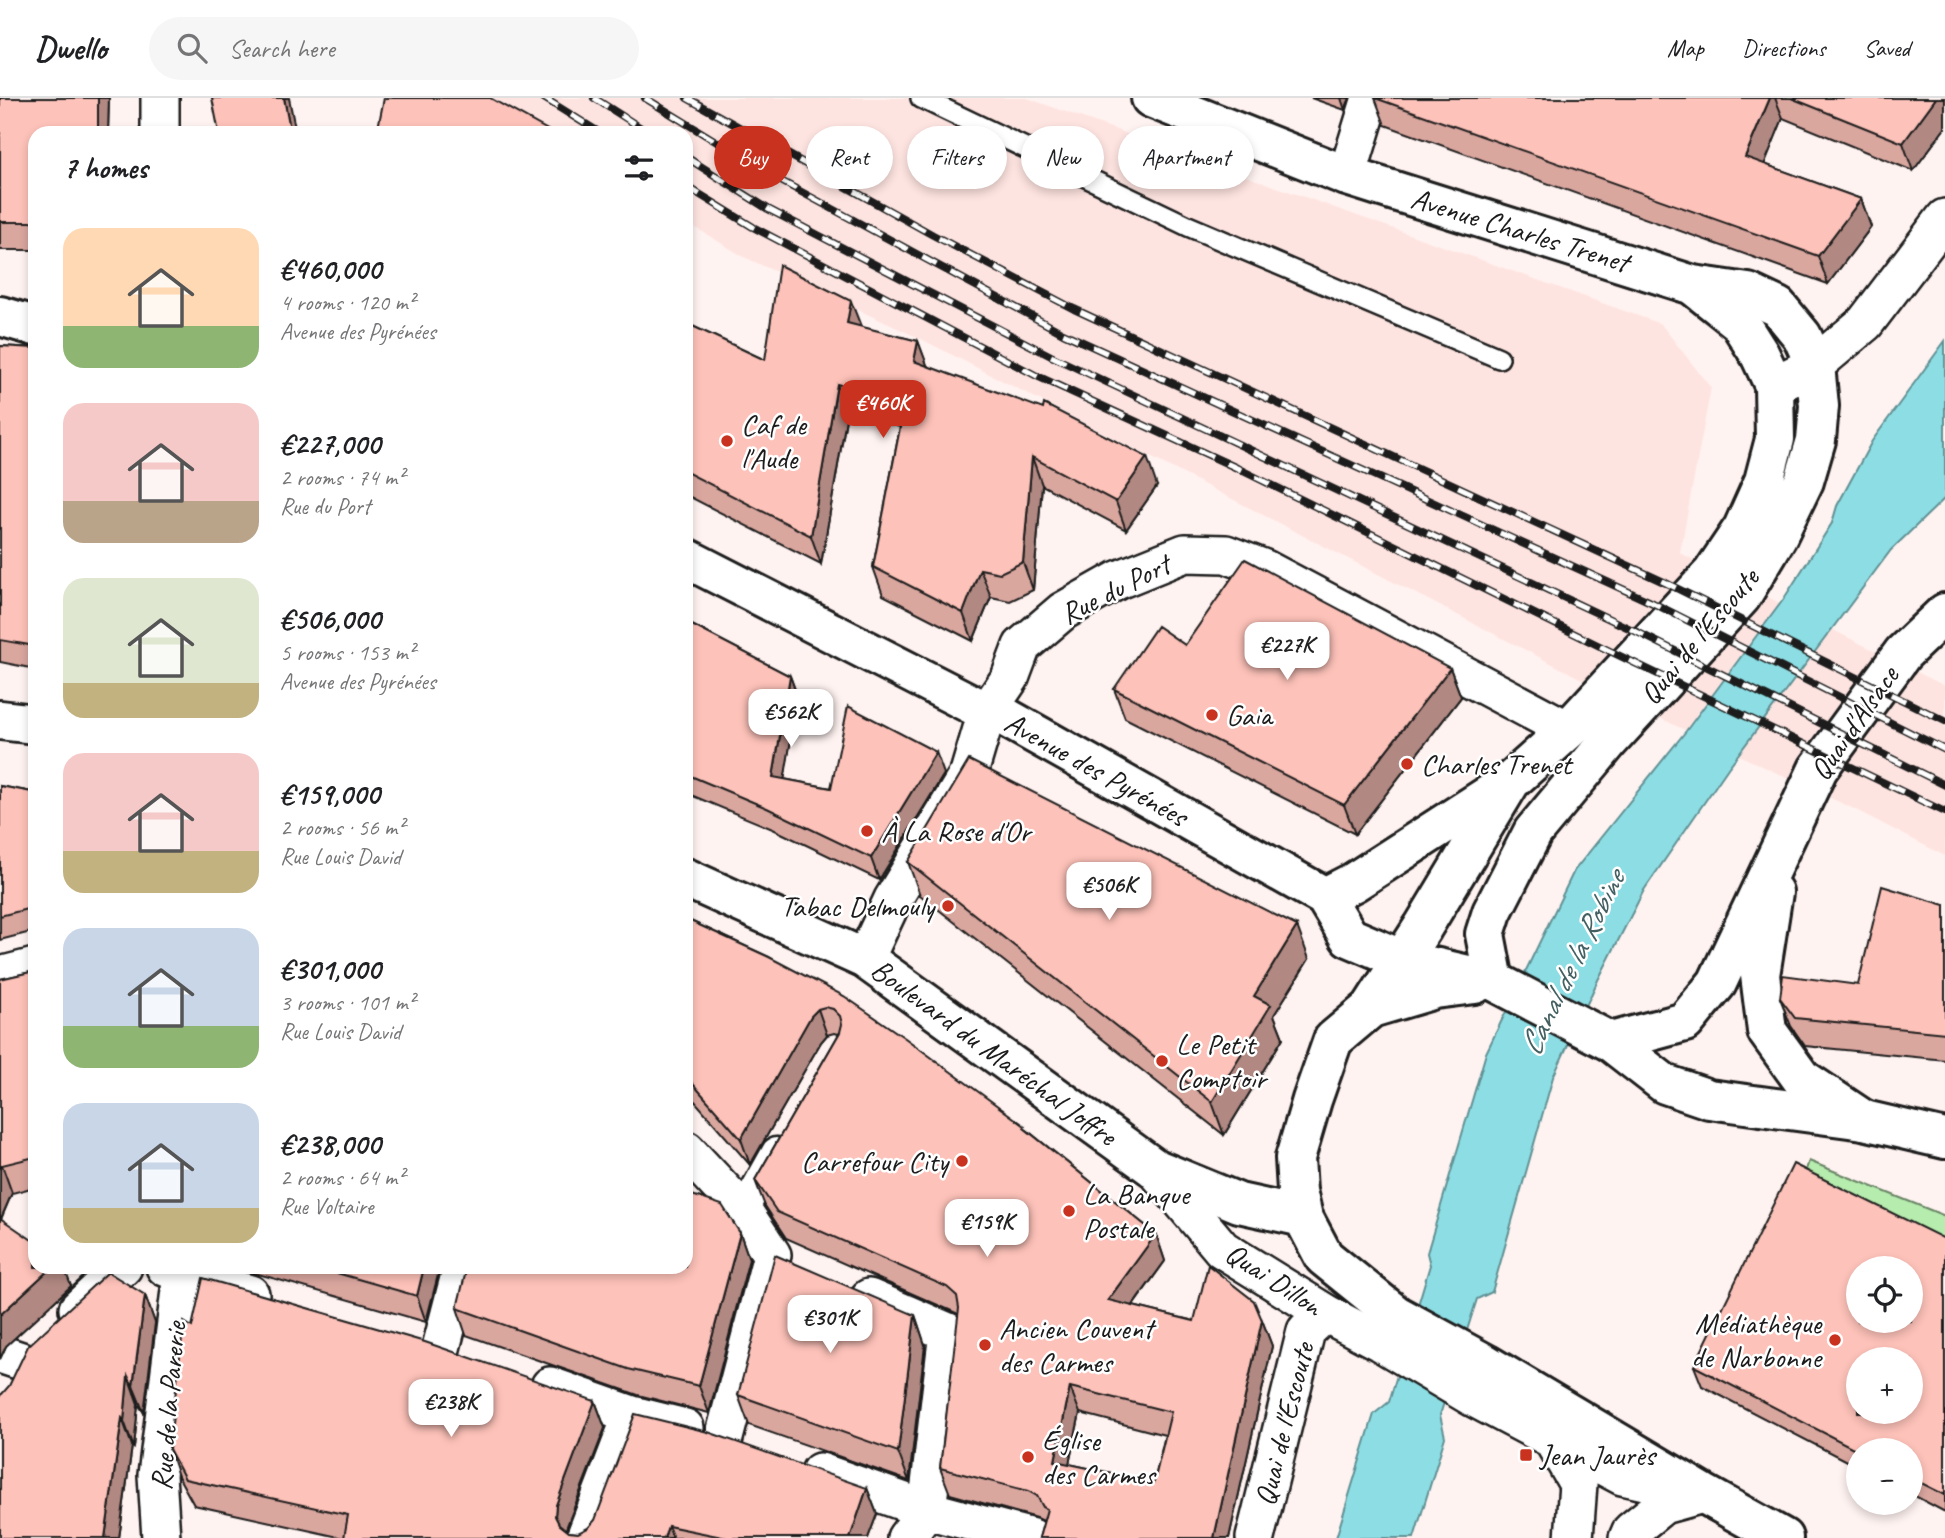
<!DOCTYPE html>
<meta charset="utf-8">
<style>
body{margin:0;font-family:Caveat,sans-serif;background:#f6f6f6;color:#202124;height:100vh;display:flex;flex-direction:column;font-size:26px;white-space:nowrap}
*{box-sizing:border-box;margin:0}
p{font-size:23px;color:#757577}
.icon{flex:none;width:38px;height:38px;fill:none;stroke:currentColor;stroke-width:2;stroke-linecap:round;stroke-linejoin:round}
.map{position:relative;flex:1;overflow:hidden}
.drawer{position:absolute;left:28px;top:28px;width:665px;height:1148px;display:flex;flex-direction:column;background:#fff;border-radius:21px;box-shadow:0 4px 10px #0003}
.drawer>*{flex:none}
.guide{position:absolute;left:714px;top:28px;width:665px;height:63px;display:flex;gap:14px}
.fabs{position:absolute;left:1846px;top:1158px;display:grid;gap:14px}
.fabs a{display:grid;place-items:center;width:77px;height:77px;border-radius:50%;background:#fff;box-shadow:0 4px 10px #0003;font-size:35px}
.price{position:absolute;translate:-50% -60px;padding:0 16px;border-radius:14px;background:#fff;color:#222;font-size:23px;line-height:46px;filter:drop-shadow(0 2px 4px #0008)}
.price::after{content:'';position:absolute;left:50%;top:42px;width:21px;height:16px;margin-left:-10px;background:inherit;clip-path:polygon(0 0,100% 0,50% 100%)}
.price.selected{background:#c8321e;color:#fff}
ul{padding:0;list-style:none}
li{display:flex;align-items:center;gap:21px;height:175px;padding:0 35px}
li span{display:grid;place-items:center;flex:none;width:196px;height:140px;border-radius:21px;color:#555}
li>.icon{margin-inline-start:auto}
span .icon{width:84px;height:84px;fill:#fffc;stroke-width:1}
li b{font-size:30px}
h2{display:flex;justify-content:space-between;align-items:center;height:84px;padding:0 35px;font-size:30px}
.pill{padding:0 24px;border-radius:32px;background:#fff;box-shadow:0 4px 10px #0003;font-size:24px;line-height:63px}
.pill.selected{background:#c8321e;color:#fff}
header{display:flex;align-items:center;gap:42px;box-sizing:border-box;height:98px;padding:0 35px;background:#fff;border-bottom:2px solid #e0e0e0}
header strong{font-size:33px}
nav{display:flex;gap:38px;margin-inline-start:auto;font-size:24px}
.search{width:490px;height:63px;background:#f6f6f6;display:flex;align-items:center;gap:18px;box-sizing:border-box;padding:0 24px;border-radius:38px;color:#757577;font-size:26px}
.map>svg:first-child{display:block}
</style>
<header>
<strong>Dwello</strong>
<div class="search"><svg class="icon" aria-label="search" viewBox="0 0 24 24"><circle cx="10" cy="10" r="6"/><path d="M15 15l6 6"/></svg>Search here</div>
<nav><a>Map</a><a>Directions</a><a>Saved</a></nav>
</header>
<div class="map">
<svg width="1945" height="1440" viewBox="0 0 1945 1440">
<rect width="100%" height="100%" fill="#fff3f1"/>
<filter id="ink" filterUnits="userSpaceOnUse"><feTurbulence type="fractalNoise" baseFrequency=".0143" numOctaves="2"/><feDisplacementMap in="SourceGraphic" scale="14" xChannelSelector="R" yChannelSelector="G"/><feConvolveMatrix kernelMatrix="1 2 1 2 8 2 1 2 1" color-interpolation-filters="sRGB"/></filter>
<g filter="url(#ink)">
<path fill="#fee4e0" d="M483,0H1027L1661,226L1711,290L1680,455L1945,588V758L1856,712L1638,610L923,242L744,159L686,124V35H539Z"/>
<path fill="#b6ecae" stroke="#698465" stroke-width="2" d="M1809,1063L1945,1118V1158L1801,1086Z"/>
<path fill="#8ddee4" stroke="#609094" stroke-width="2" d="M1945,243V400L1891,452L1728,670L1644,792L1598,882L1553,979L1492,1194L1477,1201L1440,1317L1445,1339L1414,1440H1336L1374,1316L1389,1304L1430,1167L1427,1155L1486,955L1574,773L1686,633L1783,502L1832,425L1837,408L1872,343Z"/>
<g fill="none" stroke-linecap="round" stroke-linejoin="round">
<defs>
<path id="service" d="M921,0L1188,128L1499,260"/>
<path id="pedestrian" d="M743,1113L776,1054"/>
<path id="minor" d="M160,35V0
M1347,78L1371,0
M1774,287L1815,267L1865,225L1945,120
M865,861L893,801L969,675L987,614L1010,580L1022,548L1063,513L1118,482L1185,455L1226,456L1265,471L1568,632
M0,878L35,869
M686,1052L743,1113L772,1157L724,1340
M1154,1070L1222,1151L1325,1215L1380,1244L1474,1300L1622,1378L1694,1394
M165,1169L182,1176L250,1196
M869,1200L948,1234L927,1412
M78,1211L123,1169
M441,1250L462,1169
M0,1256L21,1263
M550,1288L632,1317L685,1330
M1553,1343L1578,1386L1574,1440
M820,1374L927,1412L1032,1440
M161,1440L157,1377L182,1176
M585,1440L632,1317
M906,1440L927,1412
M1255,1440L1306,1233L1325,1215
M1628,1440L1631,1433L1663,1407L1703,1396"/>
<path id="tertiary" d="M1773,794L1760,877L1767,933L1801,980L1864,1022
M1611,944L1685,924L1717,885L1818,671L1903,555L1945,515"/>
<path id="secondary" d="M1151,0L1347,78L1693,187L1748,195L1778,209L1802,238L1815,267L1819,308L1816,342L1804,383L1777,439L1741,499L1608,644L1533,734L1492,814L1485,836L1494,883
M0,218L35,228
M686,460L987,614L1005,619L1325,799L1349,839L1403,862L1494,883L1611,944L1665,986L1709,1001L1864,1022L1945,1041
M0,622L35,626
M1511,683L1423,829L1371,910L1333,942L1312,1002L1295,1060L1297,1093L1303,1119L1324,1159L1396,1217L1486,1266L1704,1396L1783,1440
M686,780L865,861L1154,1070L1239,1105L1303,1119
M1325,799L1354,784L1511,683L1568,632L1712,476L1743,430L1764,383L1775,341L1774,287L1760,257L1739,224L1695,189
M1371,910L1435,891L1475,886"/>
</defs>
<use href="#service" stroke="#1c1c1c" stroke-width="24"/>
<use href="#pedestrian" stroke="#1c1c1c" stroke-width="33"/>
<use href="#minor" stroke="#1c1c1c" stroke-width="42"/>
<use href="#tertiary" stroke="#1c1c1c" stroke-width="44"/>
<use href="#secondary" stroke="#1c1c1c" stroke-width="44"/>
<use href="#service" stroke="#fff" stroke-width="19"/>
<use href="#pedestrian" stroke="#fff" stroke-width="28"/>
<use href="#minor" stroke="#fff" stroke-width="37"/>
<use href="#tertiary" stroke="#fff" stroke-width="38"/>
<use href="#secondary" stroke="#fff" stroke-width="38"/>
<defs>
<path id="rail" d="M544,0L600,35
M594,0L649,35
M645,0L781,83L1063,235L1653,505L1945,652
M687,0L933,137L1074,211L1666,485L1945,623
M686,59L768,111L1051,258L1635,533L1945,687
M686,88L753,129L1037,278L1237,370L1618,557L1945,714"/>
</defs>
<use href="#rail" stroke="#1c1c1c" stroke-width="8"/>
<use href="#rail" stroke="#fff" stroke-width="5" stroke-dasharray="16" stroke-linecap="butt"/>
</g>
<path fill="#daa79f" stroke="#1c1c1c" stroke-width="2" fill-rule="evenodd" d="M0,0H109L108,35H35V152H0Z
M1311,0H1350L1345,12Z
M1375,0H1945V30L1913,73L1783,20L1764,66L1861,101L1871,129L1828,186L1385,27Z
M686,225L765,262L861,229L918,243L927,268L1157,388L1126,432L1042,387L1033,492L1010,503L991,499L973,543L883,497L873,469L900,329L847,315L821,466L686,397Z
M0,248L35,250V571L0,564Z
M686,524L790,578L798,600L784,681L831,690L944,676L879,782L775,732L686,695Z
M1185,547L1450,570L1461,599L1355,736L1125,620L1114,591Z
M0,688L32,694L35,702V833L0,842Z
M908,764L1309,861L1274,917L1283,940L1224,1037L920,797Z
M1945,807V962L1805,948L1791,928L1780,900L1858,887Z
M686,821L769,859L1027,1032L1156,1136L1165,1163L1133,1208L1194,1223L1262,1222L1272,1248L1229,1440H1039L1044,1423L1037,1420L950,1396L940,1370L959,1217L956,1215L786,1140L765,1108L755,1082L839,936L834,935L827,937L821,944L750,1067L686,993ZM1080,1315L1165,1337L1154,1384L1069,1366Z
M35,873V1089L12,1095L1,1121L71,1188L6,1248L0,1261V881Z
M740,1135L749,1161L709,1315L638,1297L466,1237L457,1210Z
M1945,1141V1414L1911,1396V1353H1858V1369L1702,1288L1694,1268Z
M234,1169H440L426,1224Z
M145,1197L155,1225L144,1315L138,1306L134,1350L132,1348L119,1440H0L2,1296Z
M915,1217L925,1247L909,1383L749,1327L738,1297Z
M192,1229L595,1303L605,1330L566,1432L569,1434L578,1435L867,1390L877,1416L868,1440H343L194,1407L178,1378L169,1351Z"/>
<path fill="#b18882" stroke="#1c1c1c" stroke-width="2" d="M98,0H109L108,35H98Z
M284,0H289L296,35L290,31Z
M1341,0H1350L1345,12Z
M1770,0H1775L1783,20L1756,87L1745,59Z
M1936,0H1945V30L1913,73L1903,45Z
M1861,101L1871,129L1828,186L1818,158Z
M851,203L862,231L847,225Z
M918,243L929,272L914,263Z
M837,286L847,315L821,466L811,438Z
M1032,359L1042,387L1033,492L1023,464Z
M1147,359L1157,388L1126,432L1116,404Z
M980,471L991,499L973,543L963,515Z
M1450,570L1461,599L1355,736L1344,707Z
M790,578L798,600L781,701L773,679Z
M936,654L944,676L879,782L871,760Z
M1297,828L1309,861L1274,917L1283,940L1224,1037L1212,1004L1254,898Z
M818,911L827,937L821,944L750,1067L741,1041L811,918Z
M2,1067L12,1095L0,1123V1071Z
M740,1135L749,1161L709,1315L699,1288Z
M1156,1136L1165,1163L1118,1228L1108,1202Z
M52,1169H64L71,1188L6,1248L0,1261V1217Z
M424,1169H440L426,1224L417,1198Z
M145,1197L155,1225L144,1315L133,1288Z
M915,1217L925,1247L909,1383L898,1354Z
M1262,1222L1272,1248L1229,1440H1214Z
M128,1278L138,1306L134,1350L124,1323Z
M1070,1289L1080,1315L1064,1389L1055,1363Z
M595,1303L605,1330L565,1433V1440L555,1418L556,1407Z
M122,1320L132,1348L119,1440H105Z
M867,1390L877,1416L868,1440H850Z
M668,1428L673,1440H664Z"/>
<path fill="#fdc2b9" stroke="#1c1c1c" stroke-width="2" fill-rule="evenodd" d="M0,0H98V35H35V124H0Z
M212,0H284L290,31L300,35H219Z
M384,0H490L553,35H377Z
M1375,0H1770L1745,59L1861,101L1818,158Z
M1791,0H1936L1903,45Z
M779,167L851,203L847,225L918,243L914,263L1043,311L1044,306L1147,359L1116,404L1032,359L1023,464L1000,475L980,471L963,515L873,469L905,304L837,286L811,438L686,374V225L765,262Z
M0,248L35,250V548L0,542Z
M1245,461L1450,570L1344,707L1114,591L1157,528L1185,547Z
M686,524L790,578L773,679L831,690L848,608L936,654L871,760L767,710L686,676Z
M969,662L1297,828L1254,898L1271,907L1212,1004L908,764Z
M0,688L32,694L35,715V809L0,818Z
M1882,788L1945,807V935L1795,920L1780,900L1783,877L1858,887Z
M686,821L769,859L844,898L905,940L1025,1028L1024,1030L1156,1136L1108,1202L1194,1223L1208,1167L1254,1203L1262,1222L1214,1440H1039L1047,1411L1043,1409L1037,1398L1028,1393L940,1370L959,1210L957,1198L947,1189L777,1114L755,1082L840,934L842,926L840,918L833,911L825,909L818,911L811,918L741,1041L686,978ZM1070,1289L1171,1314L1154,1384L1055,1363Z
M35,873V1059L2,1067L0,1071V881Z
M1793,1066L1945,1141V1397L1911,1380V1353H1859L1694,1268ZM1858,1171H1911V1223H1858ZM1858,1262H1911V1314H1858Z
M686,1095L722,1107L740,1135L699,1288L628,1271L457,1210L467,1169H686Z
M0,1120L35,1144V1169H52L0,1217Z
M775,1157L915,1217L898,1354L738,1297Z
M316,1169H424L417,1198Z
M108,1174L145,1197L133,1288L128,1278L124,1323L122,1320L105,1440H0V1297L2,1296L9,1288L28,1248Z
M203,1180L425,1244L595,1303L556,1407L555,1418L559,1426L569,1434L578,1435L588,1430L595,1422L635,1316L708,1334L867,1390L850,1440H727L668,1428L664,1440H344L348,1417L185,1381L169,1351L184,1224L192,1229Z"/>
</g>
<g fill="#c8321e" stroke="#fff" stroke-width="2.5">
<circle cx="727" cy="343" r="7"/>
<circle cx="1212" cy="617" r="7"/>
<circle cx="1407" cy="666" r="7"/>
<circle cx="867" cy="733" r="7"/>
<circle cx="948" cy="808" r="7"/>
<circle cx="1162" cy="963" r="7"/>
<circle cx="962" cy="1063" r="7"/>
<circle cx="1069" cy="1113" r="7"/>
<circle cx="1835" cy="1242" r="7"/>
<circle cx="985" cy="1247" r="7"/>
<rect x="1519" y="1350" width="14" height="14" rx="3.5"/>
<circle cx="1028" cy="1359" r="7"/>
</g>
<g text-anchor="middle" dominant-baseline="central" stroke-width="5" stroke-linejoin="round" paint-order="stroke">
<g font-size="30" fill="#1c1c1c" stroke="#fff">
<text transform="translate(1520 132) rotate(17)">Avenue Charles Trenet</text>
<text transform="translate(1115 491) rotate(-27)">Rue du Port</text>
<text transform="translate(1699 538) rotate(-50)">Quai de l'Escoute</text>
<text transform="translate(1854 625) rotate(-55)">Quai d'Alsace</text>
<text transform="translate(1096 671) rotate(29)">Avenue des Pyrénées</text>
<text transform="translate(994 954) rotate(36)">Boulevard du Maréchal Joffre</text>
<text transform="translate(1274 1181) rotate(33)">Quai Dillon</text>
<text transform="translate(168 1308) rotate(-85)">Rue de la Parerie</text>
<text transform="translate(1284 1326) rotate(-76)">Quai de l'Escoute</text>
</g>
<g font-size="30" fill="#1c1c1c" stroke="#fff" text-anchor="start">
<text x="741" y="326">Caf de<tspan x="741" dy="34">l'Aude</tspan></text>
<text x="1226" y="617">Gaia</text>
<text x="1421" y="666">Charles Trenet</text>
<text x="881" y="733">À La Rose d'Or</text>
<text x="934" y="808" text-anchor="end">Tabac Delmouly</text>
<text x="1176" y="946">Le Petit<tspan x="1176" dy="34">Comptoir</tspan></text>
<text x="948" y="1063" text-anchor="end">Carrefour City</text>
<text x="1083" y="1096">La Banque<tspan x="1083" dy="34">Postale</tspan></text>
<text x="1821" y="1225" text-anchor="end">Médiathèque<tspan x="1821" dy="34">de Narbonne</tspan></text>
<text x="999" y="1230">Ancien Couvent<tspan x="999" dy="34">des Carmes</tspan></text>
<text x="1042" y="1342">Église<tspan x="1042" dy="34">des Carmes</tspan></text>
<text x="1540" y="1357">Jean Jaurès</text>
</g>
<g font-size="32" font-style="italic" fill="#446062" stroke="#fff">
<text transform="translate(1572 865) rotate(-64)">Canal de la Robine</text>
</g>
</g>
</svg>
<div class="fabs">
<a><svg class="icon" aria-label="locate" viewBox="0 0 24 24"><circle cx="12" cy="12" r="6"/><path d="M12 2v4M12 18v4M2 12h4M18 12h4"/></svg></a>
<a>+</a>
<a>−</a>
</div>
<b class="price selected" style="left:883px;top:342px">€460K</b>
<b class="price" style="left:1287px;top:584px">€227K</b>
<b class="price" style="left:791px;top:651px">€562K</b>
<b class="price" style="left:1109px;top:824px">€506K</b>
<b class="price" style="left:987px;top:1161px">€159K</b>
<b class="price" style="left:830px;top:1257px">€301K</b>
<b class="price" style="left:451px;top:1341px">€238K</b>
<div class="guide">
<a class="pill selected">Buy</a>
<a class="pill">Rent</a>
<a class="pill">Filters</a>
<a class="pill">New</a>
<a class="pill">Apartment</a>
</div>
<section class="drawer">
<h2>7 homes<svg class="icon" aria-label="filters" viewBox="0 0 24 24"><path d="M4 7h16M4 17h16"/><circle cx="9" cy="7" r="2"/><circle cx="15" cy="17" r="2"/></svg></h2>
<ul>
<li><span style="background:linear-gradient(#ffd9b3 70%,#8fb573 0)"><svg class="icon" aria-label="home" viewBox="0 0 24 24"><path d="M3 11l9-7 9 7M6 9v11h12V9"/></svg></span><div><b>€460,000</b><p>4 rooms · 120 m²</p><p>Avenue des Pyrénées</p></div></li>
<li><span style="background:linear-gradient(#f6c9c9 70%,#b9a48a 0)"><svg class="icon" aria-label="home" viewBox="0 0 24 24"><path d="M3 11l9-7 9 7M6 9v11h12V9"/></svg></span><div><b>€227,000</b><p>2 rooms · 74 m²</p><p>Rue du Port</p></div></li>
<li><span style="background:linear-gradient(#dfe7d0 75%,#c2b280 0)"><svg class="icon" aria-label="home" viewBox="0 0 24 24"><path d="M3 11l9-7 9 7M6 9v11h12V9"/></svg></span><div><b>€506,000</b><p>5 rooms · 153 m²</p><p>Avenue des Pyrénées</p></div></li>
<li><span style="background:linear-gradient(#f6c9c9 70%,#c2b280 0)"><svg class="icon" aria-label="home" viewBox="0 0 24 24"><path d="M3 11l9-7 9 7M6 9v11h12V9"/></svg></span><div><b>€159,000</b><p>2 rooms · 56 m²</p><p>Rue Louis David</p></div></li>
<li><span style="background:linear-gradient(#c9d6e8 70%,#8fb573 0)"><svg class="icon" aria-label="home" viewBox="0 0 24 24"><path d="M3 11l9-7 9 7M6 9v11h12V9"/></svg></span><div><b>€301,000</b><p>3 rooms · 101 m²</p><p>Rue Louis David</p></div></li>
<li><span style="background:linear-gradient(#c9d6e8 75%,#c2b280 0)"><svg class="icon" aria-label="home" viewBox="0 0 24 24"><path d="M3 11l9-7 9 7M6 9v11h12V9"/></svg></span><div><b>€238,000</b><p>2 rooms · 64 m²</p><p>Rue Voltaire</p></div></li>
</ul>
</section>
</div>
